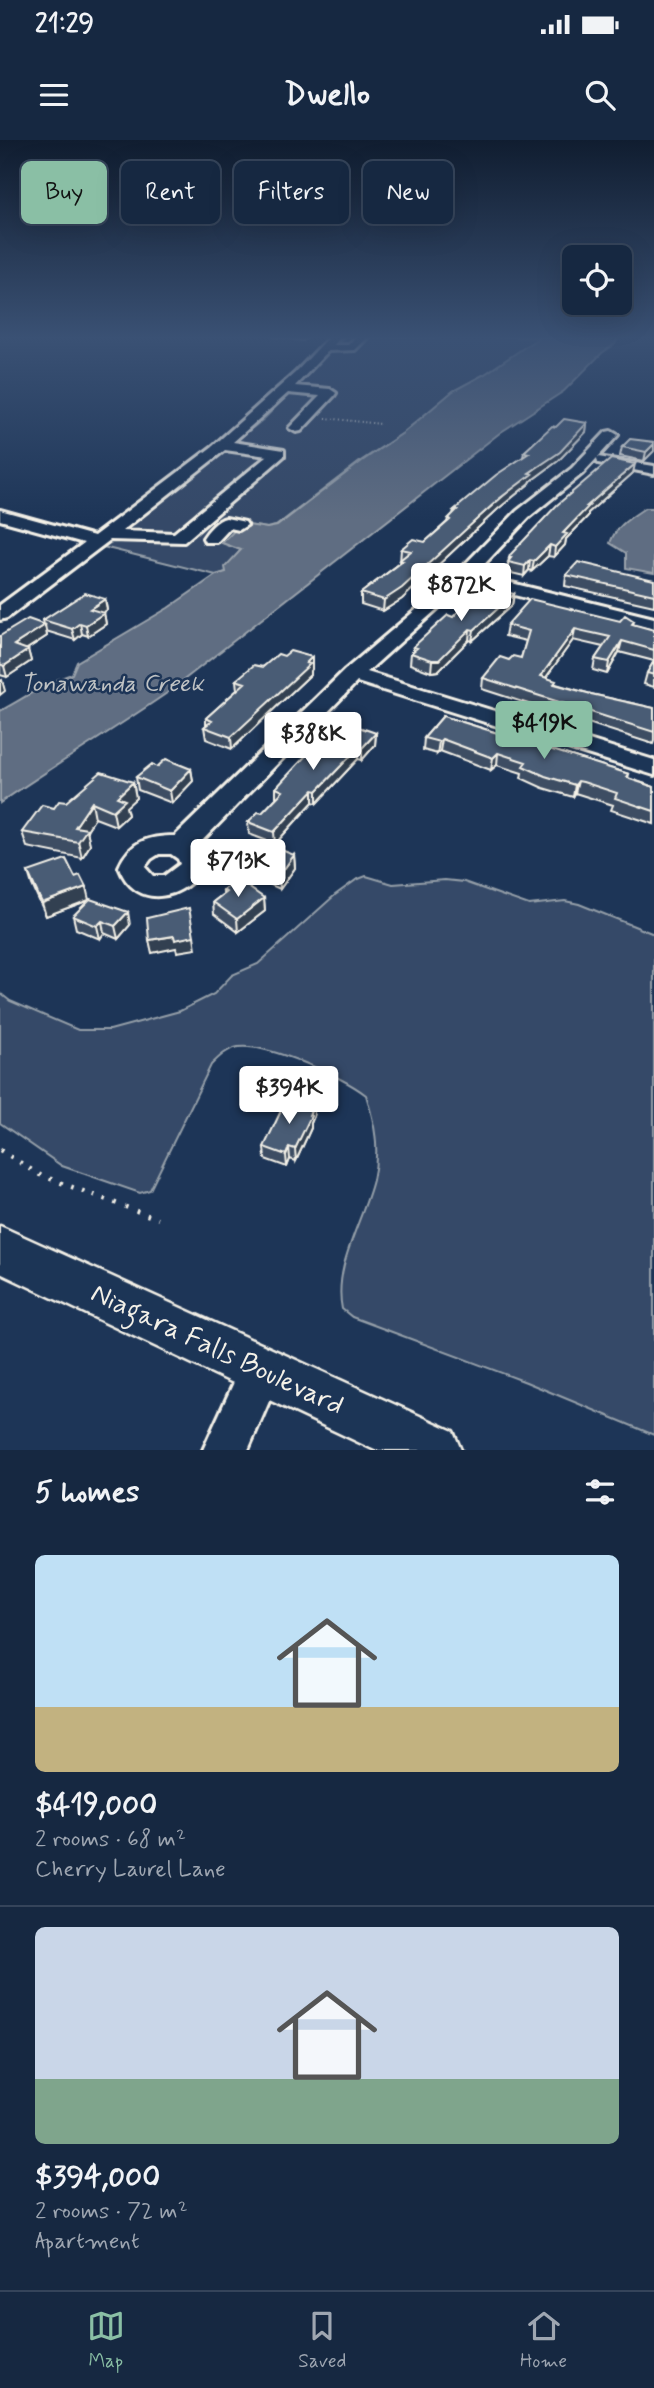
<!DOCTYPE html>
<meta charset="utf-8">
<style>
body{margin:0;font-family:Mynerve,sans-serif;background:#23344c;color:#f1f3f6;height:100vh;display:flex;flex-direction:column;font-size:26px;white-space:nowrap}
*{box-sizing:border-box;margin:0}
p{font-size:23px;color:#9ea6b1}
.icon{flex:none;width:38px;height:38px;fill:none;stroke:currentColor;stroke-width:2;stroke-linecap:round;stroke-linejoin:round}
.map{position:relative;height:1310px;overflow:hidden}
.panel{display:flex;flex-direction:column;background:#162841;flex:1}
.panel>*{flex:none}
.hud{position:absolute;left:21px;top:21px;width:612px;height:63px;display:flex;gap:14px}
.controls{position:absolute;left:562px;top:105px;display:grid;gap:14px}
.controls a{display:grid;place-items:center;width:70px;height:70px;border-radius:10px;background:#162841;box-shadow:0 7px 28px #0002,0 0 0 2px #35445a;font-size:35px}
.price{position:absolute;translate:-50% -60px;padding:0 16px;border-radius:7px;background:#fff;color:#222;font-size:23px;line-height:46px;filter:drop-shadow(0 2px 4px #0008)}
.price::after{content:'';position:absolute;left:50%;top:42px;width:21px;height:16px;margin-left:-10px;background:inherit;clip-path:polygon(0 0,100% 0,50% 100%)}
.price.selected{background:#8abfa5;color:#111}
ul{padding:0;list-style:none}
li{display:grid;align-content:center;gap:14px;height:371px;padding:0 35px}
li+li{border-top:2px solid #35445a}
li span{display:grid;place-items:center;height:217px;border-radius:10px;color:#555}
li>.icon{margin-inline-start:auto}
span .icon{width:126px;height:126px;fill:#fffc;stroke-width:1}
li b{font-size:30px}
h2{display:flex;justify-content:space-between;align-items:center;height:84px;padding:0 35px;font-size:30px}
.pill{padding:0 24px;border-radius:10px;background:#162841;box-shadow:0 7px 28px #0002,0 0 0 2px #35445a;font-size:24px;line-height:63px}
.pill.selected{background:#8abfa5;color:#111}
.status{display:flex;justify-content:space-between;align-items:center;height:49px;padding:0 35px;background:#162841;direction:ltr}
.status svg{height:19px;fill:currentColor}
header{display:flex;justify-content:space-between;align-items:center;height:91px;padding:0 35px;background:#162841;font-size:32px;font-weight:800}
.dock{display:flex;justify-content:space-around;align-items:center;height:98px;border-top:2px solid #35445a;background:#162841;font-size:19px;color:#9ea6b1}
.dock a{display:grid;justify-items:center;gap:4px}
.dock .selected{color:#8abfa5}
.map>svg:first-child{display:block}
</style>
<div class="status"><b>21:29</b><svg viewBox="0 0 49 12"><path d="M0 12V9h3v3zM5 12V6h3v6zM10 12V3h3v9zM15 12V0h3v12zM26 1h20v11H26zM47 4h2v5h-2z"/></svg></div>
<header><svg class="icon" aria-label="menu" viewBox="0 0 24 24"><path d="M4 6h16M4 12h16M4 18h16"/></svg>Dwello<svg class="icon" aria-label="search" viewBox="0 0 24 24"><circle cx="10" cy="10" r="6"/><path d="M15 15l6 6"/></svg></header>
<div class="map">
<svg width="654" height="1310" viewBox="0 0 654 1310">
<rect width="100%" height="100%" fill="#1d3557"/>
<filter id="ink" filterUnits="userSpaceOnUse"><feTurbulence type="fractalNoise" baseFrequency=".0143" numOctaves="2"/><feDisplacementMap in="SourceGraphic" scale="14" xChannelSelector="R" yChannelSelector="G"/><feConvolveMatrix kernelMatrix="1 2 1 2 8 2 1 2 1" color-interpolation-filters="sRGB"/></filter>
<g filter="url(#ink)">
<path fill="#354a67" stroke="#949ea8" stroke-width="2" d="M345,197H540L485,234L453,251L403,293L362,320L276,386L267,388L241,384L223,403L241,410L229,424L226,432L216,435L103,407L265,278Z
M366,736L393,744L445,740L464,742L529,765L565,761L579,764L654,794V1295L526,1242L352,1177L342,1169C333,1126 363,1081 373,1040C380,1010 375,984 366,955C343,937 267,903 238,907C227,909 219,917 211,925L150,1050L140,1053L62,1026L0,983V853L10,861L78,890H110L180,871L214,854L232,835L258,824L335,755L356,740Z"/>
<path fill="#5e6d82" stroke="#9aa2ab" stroke-width="2" d="M540,197H619L615,204L602,213L564,251L501,292L167,553C112,591 55,625 0,663V571C24,558 47,542 72,534L77,522L168,468L216,435L226,432L225,427L241,410L222,403L241,384L267,388L277,386L362,321L403,293L453,251L485,234Z
M645,368H654V433L626,428V413L610,403C616,386 630,378 645,368Z"/>
<g fill="none" stroke-linecap="round" stroke-linejoin="round">
<defs>
<path id="minor" d="M330,196H341L334,205H348L357,196H369L355,210L328,211L295,246L330,249L336,253L334,256L301,291L296,292L289,288L320,256L288,253L233,302L284,310V316L184,402L110,400L7,478L0,480V465L84,403L0,380V370L94,396L213,306L295,233ZM225,310L267,316L174,393L122,391Z
M611,291L618,295L598,317L654,326V334L598,323L597,318L582,334L529,377L475,434L654,478V490L466,443L367,532L654,620V635L357,542L197,706L206,724C186,760 136,772 119,727C130,701 149,696 175,696L345,530L443,447L517,371L572,328L606,292ZM159,714H171L178,719L180,724L164,736H153L145,727L151,719Z
M226,378L245,382L247,385L239,390L230,388L217,402H205L203,398C208,390 217,380 226,378Z
M261,1210L276,1216L282,1231L248,1310H203L246,1216Z"/>
<path id="major" d="M0,1086L453,1291L461,1310H375L0,1133Z"/>
</defs>
<use href="#minor" stroke="#f4f1e8" stroke-width="6"/>
<use href="#major" stroke="#f4f1e8" stroke-width="5"/>
<path stroke="#f4f1e8" stroke-width="2" stroke-dasharray="1 2.5" stroke-linecap="butt" d="M326,278L381,284"/>
<path stroke="#f4f1e8" stroke-width="4.5" stroke-dasharray="2.5 9" stroke-linecap="butt" d="M0,1010L40,1035L158,1079"/>
<use href="#minor" fill="#1d3557" fill-rule="evenodd"/>
<use href="#major" fill="#1d3557" fill-rule="evenodd"/>
</g>
<path fill="#3e4e64" stroke="#f4f1e8" stroke-width="2" d="M273,197H309L303,201Z
M587,283L586,292L558,321L531,341L530,343L498,369L402,459L383,471L361,464V453L400,423L401,409L425,402L447,382L448,379L453,374L454,370L523,317L524,312L556,287Z
M654,302L644,321L620,316L622,307Z
M633,333L588,373V376L566,399L565,405L554,417L548,416L532,431L529,430L524,436L507,432L509,418Z
M566,435L654,440V466L565,446Z
M514,454L512,465L472,501L469,500L438,531L431,532L410,524L411,513L413,511V507L453,477Z
M105,459L107,470L103,472L104,473L106,484L88,496L82,494L75,500L46,491L47,496L27,509L28,510L31,521L7,537L0,535V496L44,485L43,480Z
M634,481L633,485L654,490V547L644,544L647,533L654,521L619,512L607,534L593,530L595,519L603,507L573,500L546,537L556,544L591,554L654,568V601L653,604L482,549L483,538L509,520L521,518L526,501L505,496L507,485Z
M284,516L312,517V529L310,531V535L232,609L206,599L204,587L206,585V578L237,550L236,540Z
M443,576L629,634L628,638L654,647V684L611,670L613,665L575,653L573,657L543,648L521,638L522,633L497,625L491,630L440,611L437,614L423,610L424,598Z
M376,593L375,605L362,620L358,619L317,663L313,662L275,704L249,694L248,682L262,673L276,658V648Z
M157,627L191,629L193,641L172,663L138,650L136,637Z
M133,642L136,658L126,667L128,675L116,686L95,678L87,690L90,705L82,718L27,707L22,692L54,668L66,662Z
M294,715L295,728L280,749L244,733L243,721Z
M28,732L75,737L89,760L46,776L32,745Z
M223,750L264,758L265,771L238,792L214,774L213,762L223,754Z
M73,776L130,785L118,799L104,793L100,799L76,789Z
M314,976L311,983V988L296,1021L290,1019L287,1027L265,1019L264,1007Z"/>
<path fill="#324051" stroke="#f4f1e8" stroke-width="2" d="M587,283L586,292L558,321L531,341L530,343L498,369L402,459L383,471L384,460Z
M654,304V311L644,321L646,312Z
M635,324L633,333L588,373V376L566,399L565,405L554,417L555,407L563,393L587,366Z
M550,405L548,416L532,431L534,421Z
M530,420L529,430L524,436L525,426Z
M514,454L512,465L472,501L474,490Z
M105,459L107,470L92,479L90,469Z
M104,473L106,484L88,496L86,485Z
M80,483L82,494L75,500L72,489Z
M45,485L47,496L16,516L14,505Z
M470,489L469,500L438,531L431,532L432,520Z
M575,489L573,500L539,547L541,536Z
M622,501L619,512L607,534L609,522Z
M28,510L31,521L7,537L4,526Z
M312,517V529L310,531V535L232,609L231,597Z
M2,540L5,551L0,555V541Z
M376,593L375,605L362,620V608Z
M442,599L440,611L437,614L439,602Z
M359,607L358,619L317,663V651Z
M498,613L497,625L491,630L493,618Z
M191,629L193,641L172,663L170,651Z
M578,641L575,653L573,657L575,645Z
M133,642L136,658L126,667L128,675L116,686L113,671L117,657Z
M313,650V662L275,704L274,692Z
M92,662L95,678L87,690L90,705L82,718L75,687Z
M294,715L295,728L280,749L279,736Z
M86,747L89,760L46,776L42,763Z
M264,758L265,771L238,792L237,779Z
M128,772L130,785L118,799L115,786Z
M102,781L104,793L100,799L97,786Z
M174,796H194L196,809L177,812L176,808L152,813L149,800Z
M314,964V976L311,983V988L296,1021L295,1009Z
M289,1007L290,1019L287,1027L286,1015Z"/>
<path fill="#485b74" stroke="#f4f1e8" stroke-width="2" d="M564,279L587,283L560,312L529,333L532,334L499,359L402,448L384,460L361,453L403,421L400,420L411,411L401,409L413,399L425,402L450,380L448,379L457,370H454L496,335L529,313L524,312L552,286L556,287Z
M630,299L654,302V304L646,312L622,307Z
M611,319L635,324L587,366H589L563,393L567,394L555,407L550,405L534,421L530,420L525,426L508,422L511,418H509L510,415L557,365Z
M578,422L654,440V455L566,435Z
M482,446L514,454L474,490L470,489L439,520H432L411,513L417,508L413,507L448,475L453,477Z
M85,453L105,459L90,469L104,473L86,485L80,483L72,489L43,480Z
M530,459L620,481L625,475L634,481L632,484L654,490V510L622,501L609,522L595,519L610,497L575,489L541,536L556,541L554,544L591,554L654,568V592L483,538L500,517L509,520L513,516L521,518L529,491L507,485Z
M28,479L45,485L14,505L28,510L4,526L0,524V496Z
M290,511L312,517L306,523L310,524L231,597L204,587L212,581L206,578L245,543L236,540L254,525L263,527L278,514L284,516Z
M654,521V535L647,533Z
M443,576L629,634L627,637L630,639L654,647V671L615,658L617,653L583,642L578,641L575,645L545,636L523,626L526,622L498,613L493,618L442,599L439,602L424,598Z
M341,581L376,593L362,608L359,607L317,651L313,650L274,692L248,682L258,672L262,673L283,651L276,648L335,584Z
M166,619L191,629L170,651L136,637L152,624L157,627Z
M101,632L133,642L117,657L125,660L113,671L92,662L75,687L87,689L78,702L22,692L42,665L54,668L59,661L66,662Z
M261,702L294,715L279,736L243,721Z
M66,719L75,737L80,735L86,747L42,763L28,732Z
M238,740L264,758L237,779L213,762L226,752L223,750Z
M90,759L128,772L115,786L102,781L97,786L73,776Z
M189,768L194,796L175,800L174,796L149,800L147,778Z
M287,958L314,964L309,975L311,976L295,1009L289,1007L286,1015L264,1007Z"/>
</g>
<linearGradient id="sky" x2="0" y2="1"><stop stop-color="#101d30"/><stop offset="0.52" stop-color="#3a5174"/><stop offset="1" stop-color="#3a5174" stop-opacity="0"/></linearGradient>
<rect width="654" height="380" fill="url(#sky)"/>
<g text-anchor="middle" dominant-baseline="central" stroke-width="5" stroke-linejoin="round" paint-order="stroke">
<g font-size="24" font-style="italic" fill="#c0c3c4" stroke="#1d3557">
<text x="112" y="544">Tonawanda Creek</text>
</g>
<g font-size="28" fill="#f4f1e8" stroke="#1d3557">
<text transform="translate(217 1210) rotate(25)">Niagara Falls Boulevard</text>
</g>
</g>
</svg>
<div class="controls">
<a><svg class="icon" aria-label="locate" viewBox="0 0 24 24"><circle cx="12" cy="12" r="6"/><path d="M12 2v4M12 18v4M2 12h4M18 12h4"/></svg></a>
</div>
<b class="price" style="left:461px;top:483px">$872K</b>
<b class="price selected" style="left:544px;top:621px">$419K</b>
<b class="price" style="left:313px;top:632px">$388K</b>
<b class="price" style="left:238px;top:759px">$713K</b>
<b class="price" style="left:289px;top:986px">$394K</b>
<div class="hud">
<a class="pill selected">Buy</a>
<a class="pill">Rent</a>
<a class="pill">Filters</a>
<a class="pill">New</a>
</div>
</div>
<section class="panel">
<h2>5 homes<svg class="icon" aria-label="filters" viewBox="0 0 24 24"><path d="M4 7h16M4 17h16"/><circle cx="9" cy="7" r="2"/><circle cx="15" cy="17" r="2"/></svg></h2>
<ul>
<li><span style="background:linear-gradient(#bfe0f5 70%,#c2b280 0)"><svg class="icon" aria-label="home" viewBox="0 0 24 24"><path d="M3 11l9-7 9 7M6 9v11h12V9"/></svg></span><div><b>$419,000</b><p>2 rooms · 68 m²</p><p>Cherry Laurel Lane</p></div></li>
<li><span style="background:linear-gradient(#c9d6e8 70%,#7fa58c 0)"><svg class="icon" aria-label="home" viewBox="0 0 24 24"><path d="M3 11l9-7 9 7M6 9v11h12V9"/></svg></span><div><b>$394,000</b><p>2 rooms · 72 m²</p><p>Apartment</p></div></li>
</ul>
</section>
<nav class="dock">
<a class="selected"><svg class="icon" aria-label="map" viewBox="0 0 24 24"><path d="M3 6l6-2 6 2 6-2v14l-6 2-6-2-6 2zM9 4v14M15 6v14"/></svg>Map</a>
<a><svg class="icon" aria-label="saved" viewBox="0 0 24 24"><path d="M7 4h10v16l-5-4-5 4z"/></svg>Saved</a>
<a><svg class="icon" aria-label="home" viewBox="0 0 24 24"><path d="M3 11l9-7 9 7M6 9v11h12V9"/></svg>Home</a>
</nav>
